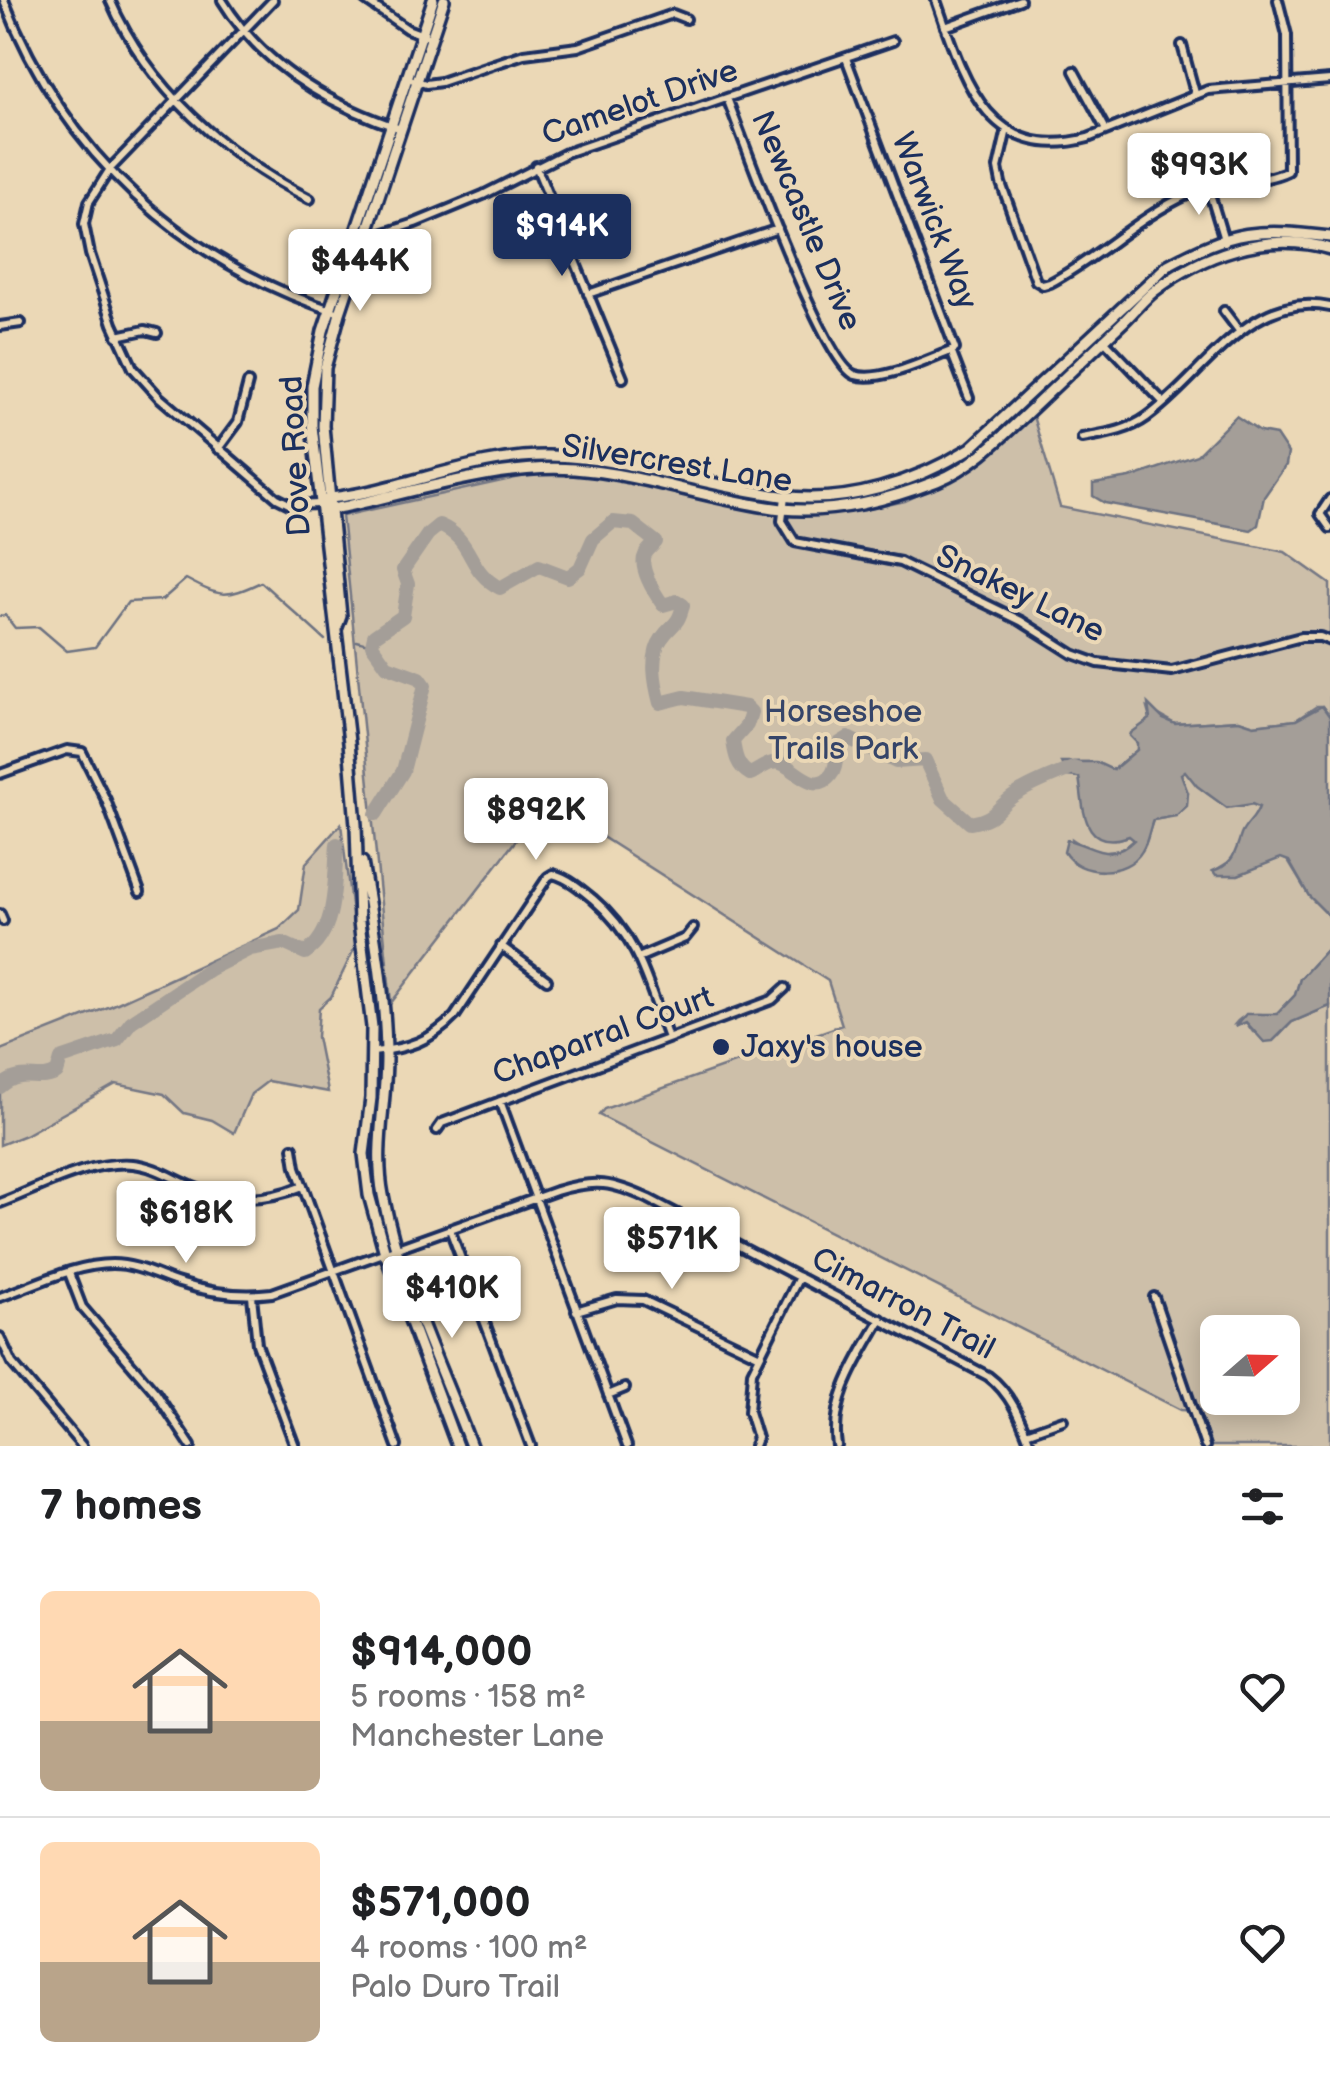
<!DOCTYPE html>
<meta charset="utf-8">
<style>
body{margin:0;font-family:"Balsamiq Sans",sans-serif;background:#f6f6f6;color:#202124;height:100vh;display:flex;flex-direction:column;font-size:38px;white-space:nowrap}
*{box-sizing:border-box;margin:0}
p{font-size:32px;color:#757577}
.icon{flex:none;width:55px;height:55px;fill:none;stroke:currentColor;stroke-width:2;stroke-linecap:round;stroke-linejoin:round}
.map{position:relative;height:1446px;overflow:hidden}
.side{display:flex;flex-direction:column;background:#fff;flex:1}
.side>*{flex:none}
.needle{width:65px;rotate:70deg}
.controls{position:absolute;left:1200px;top:1315px;display:grid;gap:20px}
.controls a{display:grid;place-items:center;width:100px;height:100px;border-radius:15px;background:#fff;box-shadow:0 5px 25px #0003;font-size:50px}
.price{position:absolute;translate:-50% -85px;padding:0 22px;border-radius:10px;background:#fff;color:#222;font-size:32px;line-height:65px;filter:drop-shadow(0 2px 5px #0008)}
.price::after{content:'';position:absolute;left:50%;top:60px;width:30px;height:22px;margin-left:-15px;background:inherit;clip-path:polygon(0 0,100% 0,50% 100%)}
.price.current{background:#1b2f5e;color:#fff}
ul{padding:0;list-style:none}
li{display:flex;align-items:center;gap:30px;height:250px;padding:0 40px}
li+li{border-top:2px solid #e0e0e0}
li span{display:grid;place-items:center;flex:none;width:280px;height:200px;border-radius:15px;color:#555}
li>.icon{margin-inline-start:auto}
span .icon{width:120px;height:120px;fill:#fffc;stroke-width:1}
li b{font-size:42px}
h2{display:flex;justify-content:space-between;align-items:center;height:120px;padding:0 40px;font-size:42px}
.map>svg:first-child{display:block}
</style>
<div class="map">
<svg width="1330" height="1446" viewBox="0 0 1330 1446">
<rect width="100%" height="100%" fill="#ebd8b6"/>
<filter id="ink" filterUnits="userSpaceOnUse"><feTurbulence type="fractalNoise" baseFrequency=".01" numOctaves="2"/><feDisplacementMap in="SourceGraphic" scale="20" xChannelSelector="R" yChannelSelector="G"/><feConvolveMatrix kernelMatrix="1 2 1 2 8 2 1 2 1" color-interpolation-filters="sRGB"/></filter>
<g filter="url(#ink)">
<path fill="#cdbfa9" stroke="#747784" stroke-width="2.5" fill-rule="evenodd" d="M1033,416L1060,507L1285,552L1330,584V717L1322,706H1317L1296,720L1254,725L1239,720L1175,724L1147,708L1150,719C1132,734 1139,730 1137,750L1112,770L1091,762H1074L1075,775L1079,776L1119,839L1129,836L1135,840C1115,858 1092,854 1072,839V862L1101,871L1145,845L1153,820L1168,817L1188,793L1180,774L1186,771C1201,792 1225,812 1252,804L1259,807L1232,860L1214,871L1238,875L1281,857L1288,861L1309,896L1330,917V946L1300,979L1295,995L1277,1014C1260,1016 1247,1009 1235,1024L1246,1022L1253,1032L1279,1036L1292,1022L1330,1006V1446H1211L1199,1411L1181,1410L599,1115L604,1109L842,1025L828,981L546,801L391,1003L342,516L520,477L561,472L612,479L769,512L810,514L864,510L905,501L964,473ZM1218,1332H1282V1398H1218Z
M341,824L356,945L331,997L319,1008L317,1037L328,1092L268,1081L251,1094L234,1133L212,1120L184,1113L164,1094L116,1084L25,1135L0,1145V1050L111,1006L279,929L299,910L306,863Z"/>
<path fill="#a49e98" stroke="#6d7281" stroke-width="2.5" d="M1236,416L1260,432L1276,435L1288,453L1286,465L1264,497L1258,525L1251,530L1105,503L1093,496V484L1130,478L1197,455Z
M1148,704L1163,719L1175,724L1239,720L1254,725L1296,720L1322,706L1330,717V917L1309,896L1289,861L1281,858L1238,875H1216L1213,871C1234,864 1235,852 1241,835C1245,824 1256,818 1259,807L1252,804L1227,808L1197,786L1185,771L1181,774L1188,793L1187,806L1176,816L1153,820C1149,830 1148,842 1142,851C1127,877 1079,877 1064,852L1067,840C1091,844 1109,866 1134,840L1129,836C1081,853 1084,807 1079,777L1066,776L1061,762H1096L1113,770L1137,750V743L1130,736L1131,733L1150,719Z
M1330,946V1006L1292,1022L1273,1041L1264,1042L1246,1022L1235,1027L1246,1014H1277L1295,995L1300,979Z"/>
<g fill="none" stroke-linecap="round" stroke-linejoin="round">
<path stroke="#6d7281" stroke-width="2.5" d="M0,616L5,615L15,628L39,627L67,651L95,647L128,602L162,600L186,579C220,597 225,599 261,582L325,640
M357,641L372,645"/>
<path stroke="#a49e98" stroke-width="14" d="M376,814L403,771L425,685L420,678L387,666L372,645L374,636L403,616L408,584L403,570L428,534L439,525C475,540 466,571 500,588L539,566L568,577L580,568L593,539L613,522L633,524L656,542C652,547 647,550 645,555C638,568 656,595 663,605L677,601L683,605C678,627 672,623 662,638C649,656 655,684 660,703L684,697L746,707L751,712L747,725L733,741C735,755 737,767 750,774C760,770 769,760 780,763C795,767 814,796 831,775C838,767 835,752 840,743L848,738L896,762L925,760L943,799L970,823C997,819 995,808 1015,795C1033,783 1053,776 1073,768L1079,770
M0,1087C24,1067 37,1084 57,1073L61,1059L117,1040L131,1022L210,969L250,949L283,943L305,953C338,932 334,879 337,844"/>
<defs>
<path id="street" d="M4,0C64,154 183,263 340,313
M110,0C149,89 225,156 310,199
M222,0C262,66 329,105 401,129
M273,0L110,169L89,202L84,224L90,254L113,324L133,368L159,397L277,498L291,505L320,504
M365,0L407,29L431,38
M936,0C962,74 986,165 1088,138L1208,90L1330,80
M945,27L1020,0
M1182,45L1195,93
M846,58L955,349L951,351L969,398
M1074,71L1106,130
M407,78L426,84L441,82L524,54L578,47L673,14L686,19
M727,98C743,139 824,365 855,375C880,383 927,360 951,351
M1007,129L998,168L1001,183L1036,281L1043,285L1050,283C1099,257 1138,217 1189,194C1221,180 1262,184 1288,171L1287,35L1278,0
M536,166L623,378
M1208,187L1225,243
M366,239L415,223L483,195L566,153L893,41
M588,294L778,229
M1224,311L1240,332
M0,326L21,323
M117,336L145,330L157,333
M1103,339L1164,403
M1082,438C1104,434 1128,431 1147,417C1203,377 1250,289 1330,307
M218,449L238,422L248,383
M785,497L782,521L795,542L900,562L1021,621L1073,654L1098,663L1172,671L1301,637H1320L1330,641
M1330,499L1320,514L1330,528
M0,774L67,750L82,752L106,800L140,892
M0,914L3,921
M501,946L547,980
M638,958L685,938L693,928
M373,1052C407,1049 431,1041 455,1016L548,877L553,874C568,878 581,889 593,899C639,938 648,984 668,1038
M500,1101L627,1446
M437,1130L442,1123L772,1000L785,988
M293,1148L296,1167L397,1446
M0,1203C40,1188 89,1160 133,1164C154,1166 172,1178 191,1186C228,1203 267,1201 303,1186
M451,1232L531,1446
M69,1273L82,1307L156,1393L191,1446
M252,1296L257,1344L295,1446
M0,1297C35,1285 75,1264 112,1264C137,1264 157,1276 179,1283C210,1293 240,1297 272,1293L556,1191C596,1179 612,1182 649,1199L988,1376C1011,1393 1021,1420 1031,1446
M1154,1297L1205,1446
M576,1311L617,1299L643,1300L758,1355
M0,1337L12,1363L82,1446
M608,1395L625,1388
M1026,1433L1063,1420
M754,1446L757,1438L749,1412L752,1372L799,1277
M837,1446C830,1399 858,1359 881,1319"/>
<path id="secondary" d="M433,0L323,331L312,386V426L349,742L356,825L359,922L372,1027L371,1098L364,1154L369,1195L385,1253L457,1446
M320,504L330,498C403,490 474,455 548,456C628,457 703,486 782,496C847,505 916,482 971,448L1168,265C1233,230 1258,228 1330,237
M320,504L331,509L343,507C413,492 504,463 574,469C644,474 712,501 782,509C836,514 888,500 937,481C970,468 997,442 1022,418C1055,387 1088,355 1121,324C1132,314 1141,302 1153,292C1202,254 1268,230 1330,249
M337,627L341,616L323,426L325,368L340,313L444,0
M362,862C373,926 386,993 386,1058C386,1104 374,1149 383,1195C399,1281 440,1364 471,1446"/>
</defs>
<use href="#street" stroke="#1b2f5e" stroke-width="14"/>
<use href="#secondary" stroke="#1b2f5e" stroke-width="16"/>
<use href="#street" stroke="#ebd8b6" stroke-width="6"/>
<use href="#secondary" stroke="#ebd8b6" stroke-width="9"/>
</g>
</g>
<circle fill="#1b2f5e" stroke="#ebd8b6" stroke-width="4" cx="721" cy="1047" r="10"/>
<g text-anchor="middle" dominant-baseline="central" stroke-width="8" stroke-linejoin="round" paint-order="stroke">
<g font-size="32" fill="#1b2f5e" stroke="#ebd8b6">
<text transform="translate(640 103) rotate(-19)">Camelot Drive</text>
<text transform="translate(806 221) rotate(67)">Newcastle Drive</text>
<text transform="translate(934 221) rotate(69)">Warwick Way</text>
<text transform="translate(296 456) rotate(-93)">Dove Road</text>
<text transform="translate(677 464) rotate(9)">Silvercrest Lane</text>
<text transform="translate(1020 594) rotate(26)">Snakey Lane</text>
<text transform="translate(603 1036) rotate(-20)">Chaparral Court</text>
<text transform="translate(903 1304) rotate(28)">Cimarron Trail</text>
</g>
<g font-size="32" fill="#364569" stroke="#ebd8b6">
<text x="843" y="712">Horseshoe<tspan x="843" dy="37">Trails Park</tspan></text>
</g>
<g font-size="32" fill="#1b2f5e" stroke="#ebd8b6" text-anchor="start">
<text x="741" y="1047">Jaxy's house</text>
</g>
</g>
</svg>
<div class="controls">
<a><svg class="needle" viewBox="-14 -14 28 28"><path d="M0-13l5 13h-10z" fill="#e53935"/><path d="M0 13l5-13h-10z" fill="#757577"/></svg></a>
</div>
<b class="price" style="left:1199px;top:218px">$993K</b>
<b class="price current" style="left:562px;top:279px">$914K</b>
<b class="price" style="left:360px;top:314px">$444K</b>
<b class="price" style="left:536px;top:863px">$892K</b>
<b class="price" style="left:186px;top:1266px">$618K</b>
<b class="price" style="left:672px;top:1292px">$571K</b>
<b class="price" style="left:452px;top:1341px">$410K</b>
</div>
<section class="side">
<h2>7 homes<svg class="icon" aria-label="filters" viewBox="0 0 24 24"><path d="M4 7h16M4 17h16"/><circle cx="9" cy="7" r="2"/><circle cx="15" cy="17" r="2"/></svg></h2>
<ul>
<li><span style="background:linear-gradient(#ffd9b3 65%,#b9a48a 0)"><svg class="icon" aria-label="home" viewBox="0 0 24 24"><path d="M3 11l9-7 9 7M6 9v11h12V9"/></svg></span><div><b>$914,000</b><p>5 rooms · 158 m²</p><p>Manchester Lane</p></div><svg class="icon" aria-label="heart" viewBox="0 0 24 24"><path d="M12 20l-8-8c-3-5 5-10 8-4 3-6 11-1 8 4z"/></svg></li>
<li><span style="background:linear-gradient(#ffd9b3 60%,#b9a48a 0)"><svg class="icon" aria-label="home" viewBox="0 0 24 24"><path d="M3 11l9-7 9 7M6 9v11h12V9"/></svg></span><div><b>$571,000</b><p>4 rooms · 100 m²</p><p>Palo Duro Trail</p></div><svg class="icon" aria-label="heart" viewBox="0 0 24 24"><path d="M12 20l-8-8c-3-5 5-10 8-4 3-6 11-1 8 4z"/></svg></li>
</ul>
</section>
